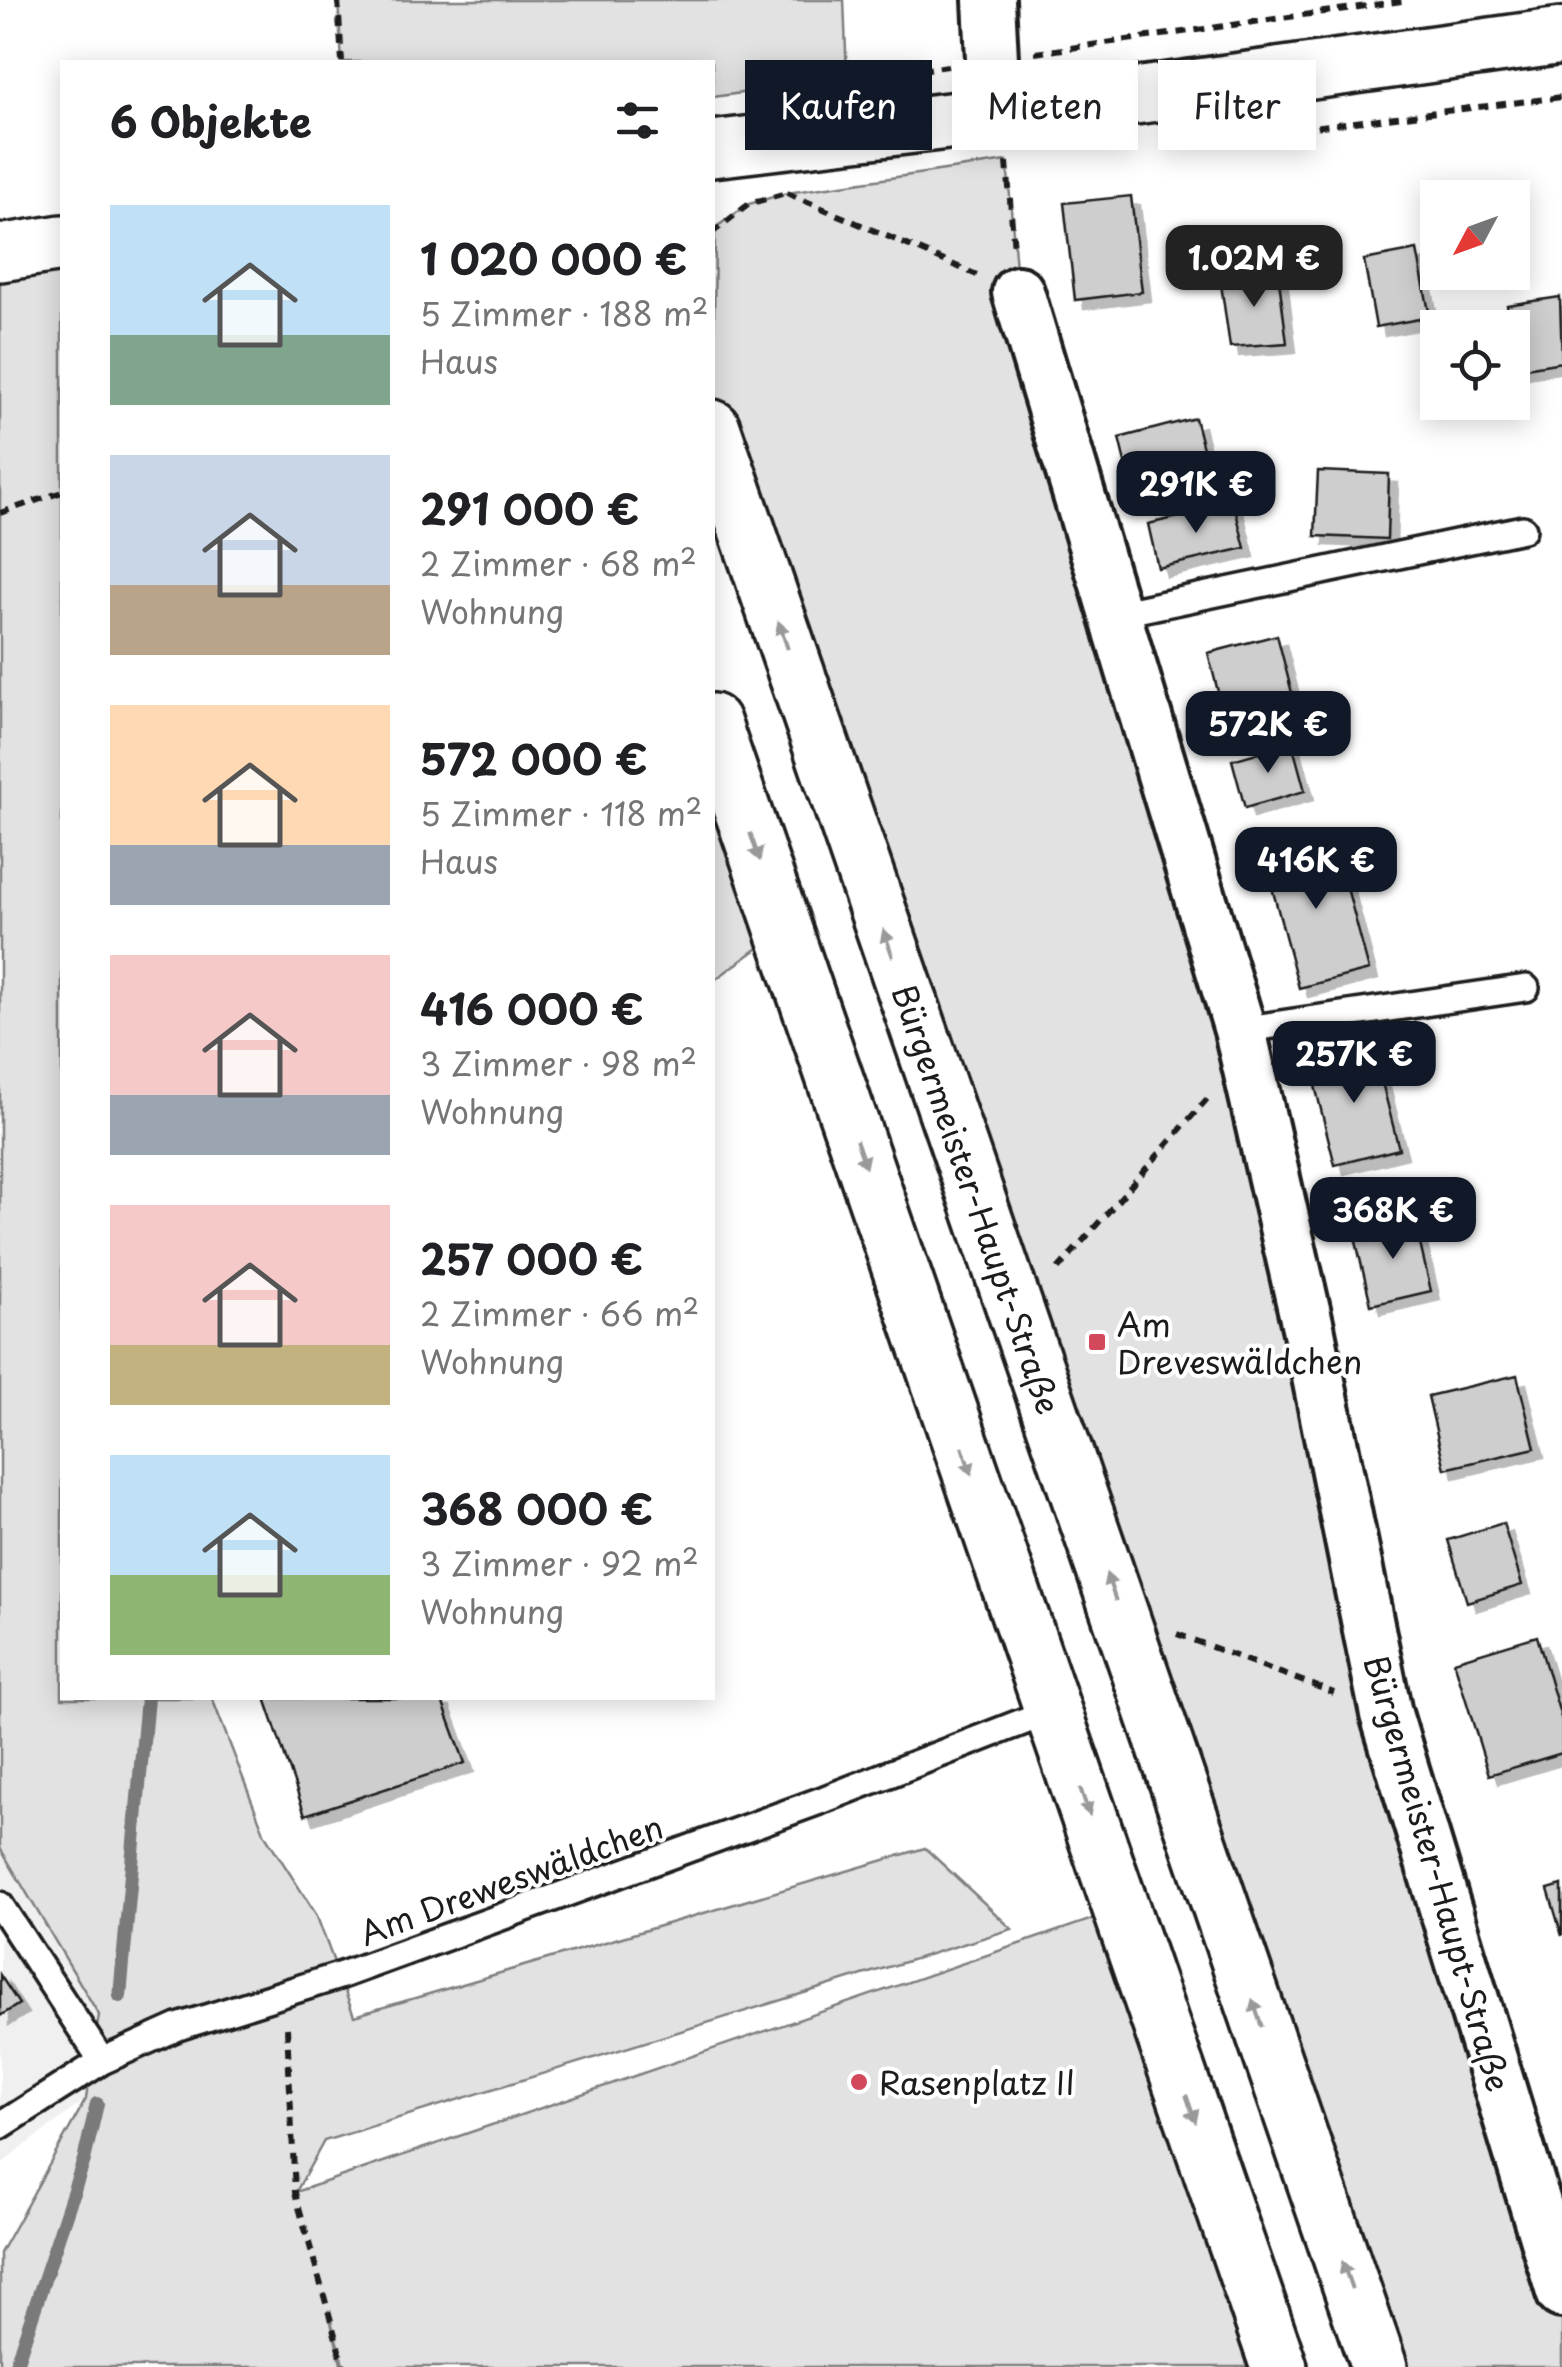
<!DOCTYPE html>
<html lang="de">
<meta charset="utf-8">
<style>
body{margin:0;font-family:"Playpen Sans",sans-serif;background:#f2f2f2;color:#202124;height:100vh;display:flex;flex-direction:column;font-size:38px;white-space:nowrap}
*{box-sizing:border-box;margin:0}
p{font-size:32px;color:#757577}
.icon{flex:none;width:55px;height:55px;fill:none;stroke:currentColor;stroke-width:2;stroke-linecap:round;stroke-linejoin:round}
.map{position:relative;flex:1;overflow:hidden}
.details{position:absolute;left:60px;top:60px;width:655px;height:1640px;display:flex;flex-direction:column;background:#fff;border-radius:0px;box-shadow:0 5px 25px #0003}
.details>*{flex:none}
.banner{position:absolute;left:745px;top:60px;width:665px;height:90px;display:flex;gap:20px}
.needle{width:65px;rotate:229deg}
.buttons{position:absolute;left:1420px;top:180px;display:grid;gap:20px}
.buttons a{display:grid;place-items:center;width:110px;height:110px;border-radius:0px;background:#fff;box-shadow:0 5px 25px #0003;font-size:50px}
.price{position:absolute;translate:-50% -85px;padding:0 22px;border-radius:20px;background:#111827;color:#fff;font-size:32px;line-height:65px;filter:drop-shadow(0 2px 5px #0008)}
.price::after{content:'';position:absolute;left:50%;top:60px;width:30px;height:22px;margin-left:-15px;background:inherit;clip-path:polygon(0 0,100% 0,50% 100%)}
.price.active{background:#222;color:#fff}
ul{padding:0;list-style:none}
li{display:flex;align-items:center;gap:30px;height:250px;padding:0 50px}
li span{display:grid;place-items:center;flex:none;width:280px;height:200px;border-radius:0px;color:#555}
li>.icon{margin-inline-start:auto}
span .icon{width:120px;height:120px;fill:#fffc;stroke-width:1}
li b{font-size:42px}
h2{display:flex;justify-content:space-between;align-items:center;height:120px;padding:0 50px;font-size:42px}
.chip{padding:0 35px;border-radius:0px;background:#fff;box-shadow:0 5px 25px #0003;font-size:35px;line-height:90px}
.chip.active{background:#111827;color:#fff}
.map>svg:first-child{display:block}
</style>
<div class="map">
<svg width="1562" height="2367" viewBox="0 0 1562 2367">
<defs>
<filter id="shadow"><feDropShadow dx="9" dy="9" stdDeviation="0" flood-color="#0004"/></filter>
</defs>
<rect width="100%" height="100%" fill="#fff"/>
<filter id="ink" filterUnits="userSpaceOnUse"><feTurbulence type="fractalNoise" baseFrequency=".01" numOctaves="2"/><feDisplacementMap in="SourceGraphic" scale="20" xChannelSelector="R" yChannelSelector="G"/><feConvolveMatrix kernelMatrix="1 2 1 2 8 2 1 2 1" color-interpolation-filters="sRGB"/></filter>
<g filter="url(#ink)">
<path fill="#f0f0f0" d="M0,1848L99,2015L86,2099L0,2165Z"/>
<path fill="#e2e2e2" stroke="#7f7f7f" stroke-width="2.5" d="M338,0H844L847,78L713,97L712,62H342Z
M1007,161L1018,292L1308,1327L1562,2304V2367H1379L713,428L715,228L749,204L787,193Z
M62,245V1698H212L265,1835L316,1914L354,2016L925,1848L1012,1929L324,2141L296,2192L1101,1916L1247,2367H344L328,2310L342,2367H0V2253L86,2099L99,2015L0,1848V255Z
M712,722L783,930L713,981H712Z"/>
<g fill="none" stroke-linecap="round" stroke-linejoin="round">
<path stroke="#7a7a7a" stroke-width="14" d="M120,1996L147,1698
M15,2367L84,2160L97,2104"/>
</g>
<path fill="#cecece" stroke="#1c1c1c" stroke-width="2.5" filter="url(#shadow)" d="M1131,196L1142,292L1075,300L1064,203Z
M1417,250L1430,317L1376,327L1364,260Z
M1278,272L1287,343L1230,347L1220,277Z
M1560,297L1562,362L1519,369L1507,305Z
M1195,418L1212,483L1135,503L1119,438Z
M1318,471L1389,474L1387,539L1315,536Z
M1234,504L1245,548L1158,568L1148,524Z
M1277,635L1293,697L1224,715L1208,653Z
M1292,743L1305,791L1245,808L1232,760Z
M1333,835L1369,970L1299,988L1263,854Z
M1373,1047L1399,1149L1335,1165L1309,1062Z
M1414,1218L1431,1291L1371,1305L1354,1233Z
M1517,1375L1535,1448L1445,1469L1428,1396Z
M1503,1523L1522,1585L1467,1602L1448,1540Z
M1537,1636L1562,1721V1753L1489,1775L1454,1661Z
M265,1698H441L465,1763L305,1815Z
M1562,1885V1936L1548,1889Z
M0,1975L19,2004L0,2016Z"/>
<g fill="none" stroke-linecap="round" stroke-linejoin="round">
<defs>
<path id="lane" d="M1117,614L1523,529
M1240,1030L1526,988
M0,1905L102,2061
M0,2126L102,2061L178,2027L342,1975L825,1799L1053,1710"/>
<path id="street" d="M989,0L992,59
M1018,292L1240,1030L1308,1327L1386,1714L1562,2292"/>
<path id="secondary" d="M712,149L999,115L1562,36
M0,253L62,243
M712,428L1379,2367
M712,722L1279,2367"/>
</defs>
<use href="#lane" stroke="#1c1c1c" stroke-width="32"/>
<use href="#street" stroke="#1c1c1c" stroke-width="58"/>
<use href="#secondary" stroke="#1c1c1c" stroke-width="62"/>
<path stroke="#1c1c1c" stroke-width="6" stroke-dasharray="10 8" stroke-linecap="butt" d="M338,0L342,62
M1035,53L1409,0
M921,70L948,66
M1246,135L1562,97
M1007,162L1014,250
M787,193L977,275
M712,233L749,204L782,194
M0,513L62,492
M1058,1269L1207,1099
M1177,1634L1334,1693
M287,2028L295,2193L344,2367"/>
<use href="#lane" stroke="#fff" stroke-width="25"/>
<use href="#street" stroke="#fff" stroke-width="50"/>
<use href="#secondary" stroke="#fff" stroke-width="55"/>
</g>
<defs><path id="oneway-solid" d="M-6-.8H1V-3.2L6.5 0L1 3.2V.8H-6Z" transform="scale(2.5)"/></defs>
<g fill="#999">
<use href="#oneway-solid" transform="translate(783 635) rotate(-109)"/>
<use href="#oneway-solid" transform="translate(755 847) rotate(71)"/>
<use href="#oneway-solid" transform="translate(888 943) rotate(-109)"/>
<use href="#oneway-solid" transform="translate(861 1154) rotate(71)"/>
<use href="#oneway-solid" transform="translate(967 1461) rotate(71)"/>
<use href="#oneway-solid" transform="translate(1111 1587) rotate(-109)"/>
<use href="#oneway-solid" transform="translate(1085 1802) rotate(71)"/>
<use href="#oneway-solid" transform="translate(1257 2013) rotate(-109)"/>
<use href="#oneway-solid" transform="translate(1191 2109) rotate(71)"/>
<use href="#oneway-solid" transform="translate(1347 2275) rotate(-109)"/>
</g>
</g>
<g fill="#d1495b" stroke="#fff" stroke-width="4">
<rect x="1087" y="1332" width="20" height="20" rx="5"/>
<circle cx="859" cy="2082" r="10"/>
</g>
<g text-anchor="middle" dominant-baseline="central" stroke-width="8" stroke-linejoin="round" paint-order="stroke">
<g font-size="32" fill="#1c1c1c" stroke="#fff">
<text transform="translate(977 1199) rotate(71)">Bürgermeister-Haupt-Straße</text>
<text transform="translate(1438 1873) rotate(74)">Bürgermeister-Haupt-Straße</text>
<text transform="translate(511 1879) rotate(-20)">Am Dreweswäldchen</text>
</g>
<g font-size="32" fill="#1c1c1c" stroke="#fff" text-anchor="start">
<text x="1117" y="1324">Am<tspan x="1117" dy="37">Dreveswäldchen</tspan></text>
<text x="879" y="2082">Rasenplatz II</text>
</g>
</g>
</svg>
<div class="buttons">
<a><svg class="needle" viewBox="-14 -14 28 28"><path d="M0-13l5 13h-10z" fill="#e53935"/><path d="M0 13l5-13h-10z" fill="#757577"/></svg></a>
<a><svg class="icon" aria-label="locate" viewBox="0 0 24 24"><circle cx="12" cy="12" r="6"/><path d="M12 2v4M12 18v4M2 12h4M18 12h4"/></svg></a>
</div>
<b class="price active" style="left:1254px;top:310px">1.02M €</b>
<b class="price" style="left:1196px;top:536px">291K €</b>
<b class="price" style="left:1268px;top:776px">572K €</b>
<b class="price" style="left:1316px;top:912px">416K €</b>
<b class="price" style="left:1354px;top:1106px">257K €</b>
<b class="price" style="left:1393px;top:1262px">368K €</b>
<div class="banner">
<a class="chip active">Kaufen</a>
<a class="chip">Mieten</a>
<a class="chip">Filter</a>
</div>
<section class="details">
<h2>6 Objekte<svg class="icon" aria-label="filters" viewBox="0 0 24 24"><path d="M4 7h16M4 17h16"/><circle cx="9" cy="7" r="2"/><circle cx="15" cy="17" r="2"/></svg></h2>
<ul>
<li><span style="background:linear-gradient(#bfe0f5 65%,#7fa58c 0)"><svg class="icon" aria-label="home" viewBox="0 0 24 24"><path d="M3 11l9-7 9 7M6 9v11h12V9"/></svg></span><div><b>1 020 000 €</b><p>5 Zimmer · 188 m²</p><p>Haus</p></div></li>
<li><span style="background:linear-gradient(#c9d6e8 65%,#b9a48a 0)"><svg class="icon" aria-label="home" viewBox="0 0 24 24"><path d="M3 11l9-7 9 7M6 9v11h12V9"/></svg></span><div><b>291 000 €</b><p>2 Zimmer · 68 m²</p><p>Wohnung</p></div></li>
<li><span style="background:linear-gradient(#ffd9b3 70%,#9aa5b1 0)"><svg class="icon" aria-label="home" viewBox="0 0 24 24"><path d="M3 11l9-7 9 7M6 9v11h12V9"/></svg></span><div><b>572 000 €</b><p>5 Zimmer · 118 m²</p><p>Haus</p></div></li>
<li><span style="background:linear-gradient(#f6c9c9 70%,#9aa5b1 0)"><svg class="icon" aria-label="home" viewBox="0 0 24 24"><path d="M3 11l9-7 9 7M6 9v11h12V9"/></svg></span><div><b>416 000 €</b><p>3 Zimmer · 98 m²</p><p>Wohnung</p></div></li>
<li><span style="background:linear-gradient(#f6c9c9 70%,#c2b280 0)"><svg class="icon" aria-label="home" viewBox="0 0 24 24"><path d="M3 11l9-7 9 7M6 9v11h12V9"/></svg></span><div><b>257 000 €</b><p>2 Zimmer · 66 m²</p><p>Wohnung</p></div></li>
<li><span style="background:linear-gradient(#bfe0f5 60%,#8fb573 0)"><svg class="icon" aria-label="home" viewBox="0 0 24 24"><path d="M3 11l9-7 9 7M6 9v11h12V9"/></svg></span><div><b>368 000 €</b><p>3 Zimmer · 92 m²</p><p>Wohnung</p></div></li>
</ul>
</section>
</div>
